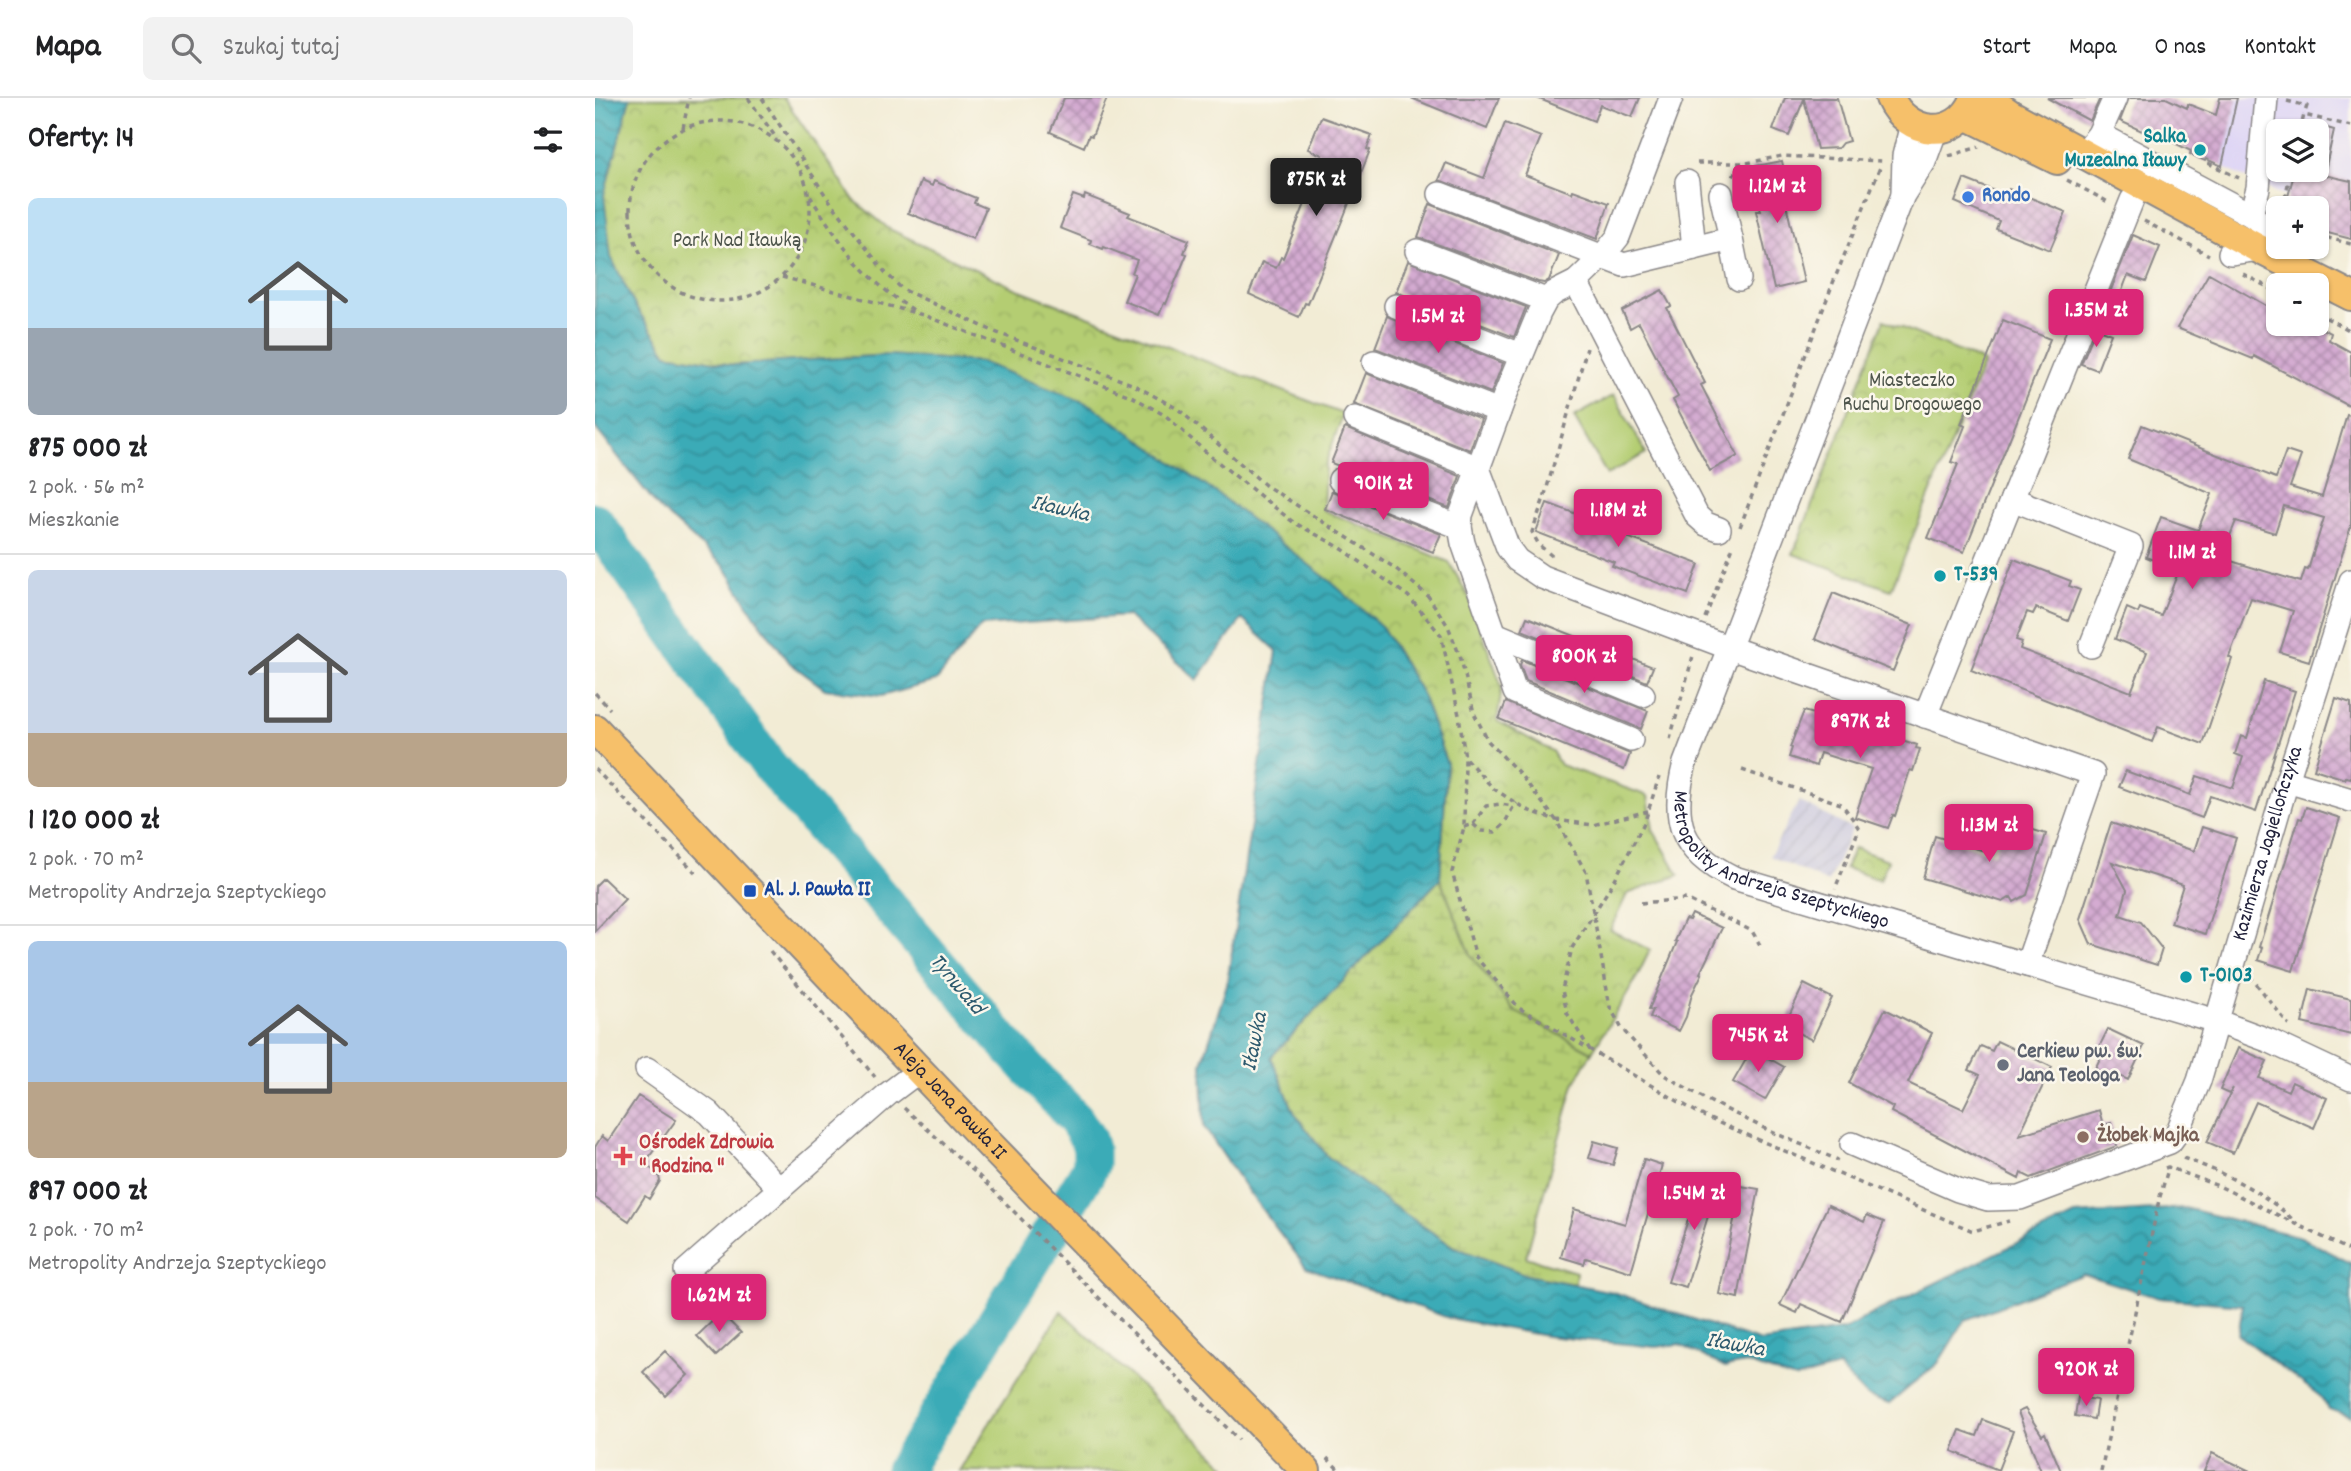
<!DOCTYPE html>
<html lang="pl">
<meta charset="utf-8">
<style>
body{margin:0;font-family:Dekko,sans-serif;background:#f2f2f2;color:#202124;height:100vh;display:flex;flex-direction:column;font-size:26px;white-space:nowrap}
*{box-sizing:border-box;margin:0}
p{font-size:23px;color:#757577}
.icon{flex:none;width:38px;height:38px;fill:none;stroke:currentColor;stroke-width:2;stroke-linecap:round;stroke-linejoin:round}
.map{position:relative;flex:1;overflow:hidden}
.side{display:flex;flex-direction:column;background:#fff;width:595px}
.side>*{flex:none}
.controls{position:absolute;left:1671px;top:21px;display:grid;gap:14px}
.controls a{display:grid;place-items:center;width:63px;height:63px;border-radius:10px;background:#fff;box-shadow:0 2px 5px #0004;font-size:35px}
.price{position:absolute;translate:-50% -60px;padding:0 16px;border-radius:7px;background:#db2777;color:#fff;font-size:23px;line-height:46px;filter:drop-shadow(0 2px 4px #0008)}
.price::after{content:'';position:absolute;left:50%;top:42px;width:21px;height:16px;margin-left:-10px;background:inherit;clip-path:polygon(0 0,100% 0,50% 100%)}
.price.current{background:#222;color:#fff}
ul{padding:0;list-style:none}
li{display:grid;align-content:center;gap:14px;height:371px;padding:0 28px}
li+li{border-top:2px solid #e0e0e0}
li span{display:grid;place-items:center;height:217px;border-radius:10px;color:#555}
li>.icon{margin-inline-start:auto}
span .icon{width:126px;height:126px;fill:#fffc;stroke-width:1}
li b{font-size:30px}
h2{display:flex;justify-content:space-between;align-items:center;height:84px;padding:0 28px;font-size:30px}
header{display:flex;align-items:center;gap:42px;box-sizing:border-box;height:98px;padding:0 35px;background:#fff;border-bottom:2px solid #e0e0e0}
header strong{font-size:33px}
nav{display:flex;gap:38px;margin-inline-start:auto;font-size:24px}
.search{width:490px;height:63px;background:#f2f2f2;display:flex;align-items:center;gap:18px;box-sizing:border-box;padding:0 24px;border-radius:10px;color:#757577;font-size:26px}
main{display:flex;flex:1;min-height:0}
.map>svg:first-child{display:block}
</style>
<header>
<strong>Mapa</strong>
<div class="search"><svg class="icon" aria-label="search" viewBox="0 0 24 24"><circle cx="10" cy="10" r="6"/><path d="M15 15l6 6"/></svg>Szukaj tutaj</div>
<nav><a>Start</a><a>Mapa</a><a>O nas</a><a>Kontakt</a></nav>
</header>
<main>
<section class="side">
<h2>Oferty: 14<svg class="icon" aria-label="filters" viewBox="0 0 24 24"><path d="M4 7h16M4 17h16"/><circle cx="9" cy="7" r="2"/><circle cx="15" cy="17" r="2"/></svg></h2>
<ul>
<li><span style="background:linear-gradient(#bfe0f5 60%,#9aa5b1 0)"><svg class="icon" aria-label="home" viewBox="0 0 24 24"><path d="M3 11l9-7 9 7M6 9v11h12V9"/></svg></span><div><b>875 000 zł</b><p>2 pok. · 56 m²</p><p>Mieszkanie</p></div></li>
<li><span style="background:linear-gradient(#c9d6e8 75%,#b9a48a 0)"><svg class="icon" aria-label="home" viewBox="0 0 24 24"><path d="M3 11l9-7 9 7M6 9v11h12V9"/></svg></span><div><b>1 120 000 zł</b><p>2 pok. · 70 m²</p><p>Metropolity Andrzeja Szeptyckiego</p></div></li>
<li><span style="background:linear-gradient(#a9c7e8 65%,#b9a48a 0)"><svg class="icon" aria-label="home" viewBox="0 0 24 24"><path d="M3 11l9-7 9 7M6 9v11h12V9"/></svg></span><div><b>897 000 zł</b><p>2 pok. · 70 m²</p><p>Metropolity Andrzeja Szeptyckiego</p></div></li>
</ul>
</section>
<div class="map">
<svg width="1756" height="1373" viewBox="0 0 1756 1373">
<defs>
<pattern id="industrial-furrows" width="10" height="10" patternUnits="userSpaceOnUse" patternTransform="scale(1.75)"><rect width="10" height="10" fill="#c3c1db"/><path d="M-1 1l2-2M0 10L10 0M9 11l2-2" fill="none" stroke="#a7a6bd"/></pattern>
<pattern id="grass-tufts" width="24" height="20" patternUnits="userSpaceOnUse" patternTransform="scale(1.75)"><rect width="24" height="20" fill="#b4cd72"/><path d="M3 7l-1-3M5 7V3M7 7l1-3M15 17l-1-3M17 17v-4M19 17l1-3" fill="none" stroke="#9ab064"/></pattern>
<pattern id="wetland-marsh" width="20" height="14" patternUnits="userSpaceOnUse" patternTransform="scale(1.75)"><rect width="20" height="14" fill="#b4cd72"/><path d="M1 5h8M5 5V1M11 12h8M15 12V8" fill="none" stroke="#9ab064"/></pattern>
<pattern id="park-crowns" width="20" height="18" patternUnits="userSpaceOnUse" patternTransform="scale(1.75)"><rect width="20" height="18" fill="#b4cd72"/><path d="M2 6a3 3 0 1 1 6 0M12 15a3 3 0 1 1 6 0" fill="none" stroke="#9ab064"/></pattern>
<pattern id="water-waves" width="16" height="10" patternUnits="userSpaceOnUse" patternTransform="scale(1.75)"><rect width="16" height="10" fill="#3babb7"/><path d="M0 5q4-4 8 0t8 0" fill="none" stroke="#318b96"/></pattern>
<pattern id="building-cross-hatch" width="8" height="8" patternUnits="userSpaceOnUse" patternTransform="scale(1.75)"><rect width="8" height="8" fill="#d4abd1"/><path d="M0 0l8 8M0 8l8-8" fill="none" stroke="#ac8bab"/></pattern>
</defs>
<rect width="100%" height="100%" fill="#fbf7ec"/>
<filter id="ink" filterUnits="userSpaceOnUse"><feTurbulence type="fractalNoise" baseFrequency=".0143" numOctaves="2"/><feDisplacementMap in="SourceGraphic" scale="14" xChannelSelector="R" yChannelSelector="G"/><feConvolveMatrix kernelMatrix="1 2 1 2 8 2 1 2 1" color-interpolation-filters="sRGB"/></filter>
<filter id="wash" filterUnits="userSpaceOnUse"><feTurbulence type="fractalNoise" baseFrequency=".00686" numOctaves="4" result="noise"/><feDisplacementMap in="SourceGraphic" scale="28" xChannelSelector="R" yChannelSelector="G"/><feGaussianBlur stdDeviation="1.57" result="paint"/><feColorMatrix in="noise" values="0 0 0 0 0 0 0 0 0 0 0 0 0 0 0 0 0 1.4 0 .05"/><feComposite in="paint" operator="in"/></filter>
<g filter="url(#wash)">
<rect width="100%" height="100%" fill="#f2ecd5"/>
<path fill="#ded5f5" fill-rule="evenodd" d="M1642,0H1756V141L1725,133L1726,128L1722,127V110H1690L1693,98L1680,94L1627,69ZM1684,33H1722V72H1684Z"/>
<path fill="url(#industrial-furrows)" d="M1204,703L1257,731L1233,785L1175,758Z"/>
<path fill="url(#grass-tufts)" stroke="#6b7856" stroke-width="2" d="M466,1213L636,1373H364Z"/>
<path fill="url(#wetland-marsh)" stroke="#6b7856" stroke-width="2" d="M845,781L876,857L918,912L997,954L979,986L931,1159L981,1174L980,1186L932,1177L859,1149L794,1105L733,1059L700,1016L676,959Z"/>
<path fill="url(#park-crowns)" stroke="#6b7856" stroke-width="2" d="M35,0H189L259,102L294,131L420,190L748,316L730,367L728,412L854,464L874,499L907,589L902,623L957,653L965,667L1053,698L1058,732L1084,777L1032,796L1015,832L1055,852L1040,883L997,954L918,912L876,857L845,781L852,666L826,594L787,529L386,264L294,257L138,267L72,256L40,208L16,160L8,97Z
M1289,222L1389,264L1296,492L1198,456Z
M1259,750L1293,762L1285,782L1250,770Z"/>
<path fill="#b4cd72" stroke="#6b7856" stroke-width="2" d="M1019,297L1051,355L1012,377L979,319Z"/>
<path fill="url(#water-waves)" stroke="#2e6679" stroke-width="2" d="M0,0H35L9,97L16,159L40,208L72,256L138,267L294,257L386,264L496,307L624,397L735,483L787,529L826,594L852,666L845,781L676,959L700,1016L733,1059L794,1105L859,1149L932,1177L1018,1194L1166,1244L1251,1231L1273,1218L1480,1117L1590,1110L1706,1139L1756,1165V1319L1734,1311L1725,1298L1643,1237L1648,1207L1564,1200L1488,1176L1370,1222L1343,1265L1294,1306L1271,1298L1243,1269L1200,1281L1151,1265L1130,1269L1084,1246L1061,1249L951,1238L854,1220L711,1169L655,1096L609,1029L607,966L632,886L682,553L647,521L602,582L533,518L386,528L341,583L286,598L230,591L195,565L160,518L129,468L64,410L2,332L0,327Z"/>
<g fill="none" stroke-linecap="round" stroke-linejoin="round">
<path stroke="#3babb7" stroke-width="37" d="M0,423L173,666L416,952L481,1022L493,1041L496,1051V1067L491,1077L308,1373"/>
</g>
<g id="blocks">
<path fill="url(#building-cross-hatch)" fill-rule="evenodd" d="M469,0H512L497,38L494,37L489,49L455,34Z
M816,0H904L892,31Z
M942,0H1045L1037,19L1005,7L999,23Z
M1190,0H1242L1254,43L1247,45L1243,50L1222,51L1209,1L1194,38L1178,32Z
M1452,0H1505L1495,23Z
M1534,0H1571L1592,10L1593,6L1621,17L1625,0H1642L1627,68L1611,61L1610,63L1595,56L1596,53L1561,36L1560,39L1525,23Z
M726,19L777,37L772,51L775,52L749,118L713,206L710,205L704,219L654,196L667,164L681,170L686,159L688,160L725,69L723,68L727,57L713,51Z
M910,25L946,39L930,77L977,95L978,92L1014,105L1002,141L844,82L851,65L889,80Z
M1722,27L1739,32L1729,77L1756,83V141L1725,133L1726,128L1722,127V110H1690L1700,72H1722Z
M1187,63L1196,105L1191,106L1209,184L1179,191L1161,113H1166L1156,69Z
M1369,81L1412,98L1414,91L1471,114L1455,152L1401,131L1404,123L1360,104Z
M326,83L337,88L339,83L381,100L379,105L391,110L378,141L313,115Z
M478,97L489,101L490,97L535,115L533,118L594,142L589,155L592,156L571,206L569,205L564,217L529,203L540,176L537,175L542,162L509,149L508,151L495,146L496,142L465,130Z
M835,106L964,157L954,182L949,185L943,184L823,139Z
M1538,137L1565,149L1551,184L1533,177L1522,206L1512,202Z
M813,163L931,209L919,239L801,194Z
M1614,175L1684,215V226H1719L1736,235L1734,242L1756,254V309L1659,258L1658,261L1582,230Z
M1067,192L1076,208L1072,210L1110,285L1106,287L1143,358L1115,373L1078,302L1083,299L1044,225L1035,230L1027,213Z
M792,218L908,265L896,295L780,250Z
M1408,222L1455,241L1369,454L1333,440L1363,366L1356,364L1370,328L1366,326Z
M1501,230L1516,236L1502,272L1486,266Z
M771,275L886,321L875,352L759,306Z
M1752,317L1756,318V428L1714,563L1685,554L1698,513L1656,500L1634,559L1637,561L1608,646L1563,629L1557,644L1376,572L1419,461L1476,483L1474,488L1485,492L1473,523L1441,510L1438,516L1432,514L1421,542L1427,544L1425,551L1536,594L1552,554L1520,541L1532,510L1543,515L1545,510L1566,518L1584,472L1551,459L1566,419L1603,432L1617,396L1533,361L1547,327L1681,380L1691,353L1706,358L1695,389L1727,399ZM1689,408L1729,420L1713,472L1710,471L1706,484L1626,460L1641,423L1680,435Z
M750,330L865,378L854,410L736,365Z
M737,393L846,436L838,454L730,411Z
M952,405L1030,434L1029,438L1104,466L1093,496L1017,468L1019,464L941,434Z
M1238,495L1317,527L1298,573L1220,541Z
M932,519L1058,569L1052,584L927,532Z
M927,562L1053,613L1046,631L931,583L925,567Z
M1669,583L1700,593L1661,714L1615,698L1607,720L1524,689L1531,673L1595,697L1602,678L1638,690L1648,659L1640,656L1646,638L1652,640Z
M1741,600L1756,605V680L1751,679L1750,681L1719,671Z
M911,604L1035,656L1029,672L904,621Z
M1209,613L1219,616L1220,613L1322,647L1321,650L1325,651L1318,673L1315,672L1300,718L1298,717L1293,730L1260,719L1276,671L1225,655L1221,668L1194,659L1197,650L1195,649Z
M1711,709L1745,720L1698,873L1663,862L1667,850L1664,849L1704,720L1707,721Z
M1410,723L1451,736L1432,797L1419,804L1416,799L1408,804L1328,780L1340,738L1399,756Z
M1516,725L1599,753L1607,729L1641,740L1610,836L1576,825L1588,787L1517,764L1532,792L1525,817L1546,824L1567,851L1562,867L1496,846L1485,821Z
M8,780L30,801L0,833V788Z
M1097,816L1127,830L1105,875L1107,876L1097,896L1091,919L1084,933L1055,919L1058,912L1054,911L1082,844L1080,843L1090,821L1094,822Z
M1209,886L1237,900L1217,942L1189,928Z
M1715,891L1756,901V937L1707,925Z
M1290,911L1337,935L1313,985L1368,1011L1385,977L1374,972L1386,948L1397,953L1402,943L1457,969L1424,1037L1504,1012L1508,1027L1516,1025L1522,1048L1436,1080L1426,1075L1424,1081L1296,1014L1298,1009L1254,985Z
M1513,931L1549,948L1533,982L1521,976L1519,980L1500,971L1508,954L1503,951Z
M1643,950L1672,963L1664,980L1693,993L1697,984L1732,1000L1719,1030L1661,1004L1638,1055L1612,1044L1638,990L1634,996L1625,992Z
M1157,951L1189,969L1170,1002L1138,984Z
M43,998L81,1022L49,1066L63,1075L65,1083L54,1101L50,1098L34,1123L0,1100V1049L7,1038L13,1043Z
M999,1043L1023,1050L1018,1067L994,1060Z
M1049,1061L1067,1067L1036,1174L991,1160L989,1166L966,1159L979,1111L1030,1126Z
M1107,1078L1124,1083L1091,1189L1073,1184Z
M1146,1088L1164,1091L1143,1200L1124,1196Z
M1233,1107L1269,1124L1272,1117L1289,1124L1247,1224L1206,1206L1202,1215L1185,1207Z
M126,1215L146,1235L121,1258L102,1238Z
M70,1253L93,1277L71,1298L48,1274Z
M1483,1299L1502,1302L1499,1321L1480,1318Z
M1430,1311L1447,1337L1450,1335L1466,1373H1446L1423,1314Z
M1388,1322L1418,1333L1403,1372L1357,1353L1365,1332L1382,1338Z
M1617,1355L1655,1373H1609Z"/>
</g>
</g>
<g filter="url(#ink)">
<use href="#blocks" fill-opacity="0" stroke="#8a8788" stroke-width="2"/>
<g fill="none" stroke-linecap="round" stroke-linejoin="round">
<defs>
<g id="minor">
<path id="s1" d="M1341,31L1329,64L1308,97L1090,665C1075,722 1085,754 1139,780L1621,923L1675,943L1756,981"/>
<path d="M1504,36L1656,117"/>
<path d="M1496,46L1504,36L1520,0"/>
<path d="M1092,84L1099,150"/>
<path d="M1308,94L1309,58L1317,26"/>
<path d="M845,96L1029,167L1136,141L1144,181"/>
<path d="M1126,96L1136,141"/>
<path d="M822,153L951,202"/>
<path d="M1635,155L1664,151L1668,142L1670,128L1656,117L1663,90L1671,0"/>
<path d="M981,184L1102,418L1111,426L1124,431"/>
<path d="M801,208L926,257"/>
<path d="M779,264L904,313"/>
<path d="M760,320L883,370L913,450L922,462L947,479L1135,550L1498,676L1432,867"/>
<path d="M745,382L865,429"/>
<path d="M1417,401L1536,448L1496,548"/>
<path d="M900,536L1048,597"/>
<path d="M1330,618L1537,102"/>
<path d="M1036,642L920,594L868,445L865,429L866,417L909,300L944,215L951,202L959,195L981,184L1007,159L1023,139L1076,0"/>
<path d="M1692,683L1756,702"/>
<path d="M52,971L114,1015L185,1091"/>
<path id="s2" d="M1257,1046L1363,1092L1393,1101L1425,1100L1575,1044L1583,1033L1604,983L1692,683L1756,483"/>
<path d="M91,1173L293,996L325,972"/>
</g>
<g id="major">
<path d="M1295,0C1312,38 1361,43 1379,3"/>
<path d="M1392,0L1415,16L1664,151L1756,198"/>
<path d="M1371,17L1462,62"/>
<path id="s3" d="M0,631L396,1048L711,1373"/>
</g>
</defs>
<use href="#minor" stroke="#8a8788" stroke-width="26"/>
<use href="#major" stroke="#8a8788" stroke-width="32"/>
<path stroke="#8a8788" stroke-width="3.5" stroke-dasharray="5 5" stroke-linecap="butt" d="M153,0L182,41
M167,0L231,98L289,173L307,191L400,234L539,287L583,311L670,387L800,470L833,498L853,528L866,561L879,615L893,643L924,675L961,722L991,774L1015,909L1027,931L1069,977L1114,1003L1177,1034L1243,1062
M1692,3L1712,8L1709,17
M35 113a90 90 0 1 1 180 0a90 90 0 1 1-180 0Z
M88,30L94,0
M1705,33L1709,17L1756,28
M1354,58L1384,49
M1102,65H1152L1187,58L1288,63
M1613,65L1644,80
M1138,78L1146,65
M1472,82L1515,105
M215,98C244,144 274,187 322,214
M1688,110L1696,72
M1549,123L1614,157
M1722,137L1756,146
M1648,176L1684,195
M187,179L328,217L538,299L571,318L614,357L698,424L746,450L813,498L846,537L864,617L870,660L869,729L857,774L881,859L924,910L1110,1019L1378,1133L1414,1123
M1722,215L1756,233
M1145,429L1238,185L1286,67
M957,458L944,447L937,434L949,400L992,250
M1110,520L1139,446
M0,595L15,611
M1075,641L1098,558
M871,661L899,691L932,712L961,722L998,727L1053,713
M0,671L102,776
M1147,672L1246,706C1249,708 1263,728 1264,731L1240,791
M878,726L891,708L905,706L919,708
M869,729L878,726L886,733L900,734C914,725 912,715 922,705
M1046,805L1091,801L1157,833L1165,847
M175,853L280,979
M1655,878L1694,927
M995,952L972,915L967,892L977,850L1019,783L1050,723L1064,679
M309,1010L383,1077L644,1342
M1588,1060C1629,1075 1673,1095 1703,1127
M1570,1070L1573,1069L1626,1089L1756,1153
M732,1360L745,1373
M1506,1373L1564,1102L1574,1068"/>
<use href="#minor" stroke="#fff" stroke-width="23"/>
<use href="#major" stroke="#f6c06b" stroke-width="28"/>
</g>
</g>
<g fill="#0f9aa8" stroke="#fbf7ec" stroke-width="2.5">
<circle cx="1605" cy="52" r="7"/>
<circle cx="1345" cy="478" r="7"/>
<circle cx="1591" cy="879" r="7"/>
</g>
<circle fill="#3f7fe0" stroke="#fbf7ec" stroke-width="2.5" cx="1373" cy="99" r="7"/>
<rect fill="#1a4fb4" stroke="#fbf7ec" stroke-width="2.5" x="148" y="786" width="14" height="14" rx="3.5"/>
<circle fill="#6b7280" stroke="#fbf7ec" stroke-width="2.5" cx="1408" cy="967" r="7"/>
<circle fill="#8d6e63" stroke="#fbf7ec" stroke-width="2.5" cx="1488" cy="1039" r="7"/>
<path fill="#e0444e" stroke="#fbf7ec" stroke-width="2.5" d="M24.5 1047.5h7v7h7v7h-7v7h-7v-7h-7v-7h7z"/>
<g text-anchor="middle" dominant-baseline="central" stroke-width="5" stroke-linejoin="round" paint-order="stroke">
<g font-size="21" font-weight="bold" fill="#0d838f" stroke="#fbf7ec" text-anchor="start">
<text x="1591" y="40" text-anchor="end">Salka<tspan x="1591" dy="24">Muzealna Iławy</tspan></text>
<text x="1359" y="478">T-539</text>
<text x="1605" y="879">T-0103</text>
</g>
<g font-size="21" font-weight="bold" fill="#366cbe" stroke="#fbf7ec" text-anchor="start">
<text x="1387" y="99">Rondo</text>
</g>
<g font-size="21" fill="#4e554c" stroke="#fbf7ec">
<text x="142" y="144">Park Nad Iławką</text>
<text x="1317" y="284">Miasteczko<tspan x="1317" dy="24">Ruchu Drogowego</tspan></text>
</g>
<g font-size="21" fill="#22223b" stroke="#fbf7ec">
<text stroke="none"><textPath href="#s2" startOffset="654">Kazimierza Jagiellończyka</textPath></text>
<text stroke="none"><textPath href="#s1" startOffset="847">Metropolity Andrzeja Szeptyckiego</textPath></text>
<text stroke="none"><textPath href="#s3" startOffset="514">Aleja Jana Pawła II</textPath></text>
</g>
<g font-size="21" font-weight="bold" fill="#164399" stroke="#fbf7ec" text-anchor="start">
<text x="169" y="793">Al. J. Pawła II</text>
</g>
<g font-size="21" font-weight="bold" fill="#5b616d" stroke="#fbf7ec" text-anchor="start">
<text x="1422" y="955">Cerkiew pw. św.<tspan x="1422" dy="24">Jana Teologa</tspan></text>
</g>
<g font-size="21" font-weight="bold" fill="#785e54" stroke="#fbf7ec" text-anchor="start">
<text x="1502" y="1039">Żłobek Majka</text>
</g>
<g font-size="21" font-weight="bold" fill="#be3a42" stroke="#fbf7ec" text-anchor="start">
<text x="44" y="1046">Ośrodek Zdrowia<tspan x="44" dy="24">" Rodzina "</tspan></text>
</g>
<g font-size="23" font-style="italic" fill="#2c596d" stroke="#fbf7ec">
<text transform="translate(465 412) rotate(13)">Iławka</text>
<text transform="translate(361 887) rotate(50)">Tynwałd</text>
<text transform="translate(661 944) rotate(-79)">Iławka</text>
<text transform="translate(1140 1248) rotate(10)">Iławka</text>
</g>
</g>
</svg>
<div class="controls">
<a><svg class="icon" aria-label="layers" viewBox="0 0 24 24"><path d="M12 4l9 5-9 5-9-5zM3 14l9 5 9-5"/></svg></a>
<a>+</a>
<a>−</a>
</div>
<b class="price current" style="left:721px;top:120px">875K zł</b>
<b class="price" style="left:1182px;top:127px">1.12M zł</b>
<b class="price" style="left:1501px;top:251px">1.35M zł</b>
<b class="price" style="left:843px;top:257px">1.5M zł</b>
<b class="price" style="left:788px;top:424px">901K zł</b>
<b class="price" style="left:1023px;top:451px">1.18M zł</b>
<b class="price" style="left:1597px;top:493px">1.1M zł</b>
<b class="price" style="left:989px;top:597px">800K zł</b>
<b class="price" style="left:1265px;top:662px">897K zł</b>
<b class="price" style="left:1394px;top:766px">1.13M zł</b>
<b class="price" style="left:1163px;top:976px">745K zł</b>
<b class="price" style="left:1099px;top:1134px">1.54M zł</b>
<b class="price" style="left:124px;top:1236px">1.62M zł</b>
<b class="price" style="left:1491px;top:1310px">920K zł</b>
</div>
</main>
